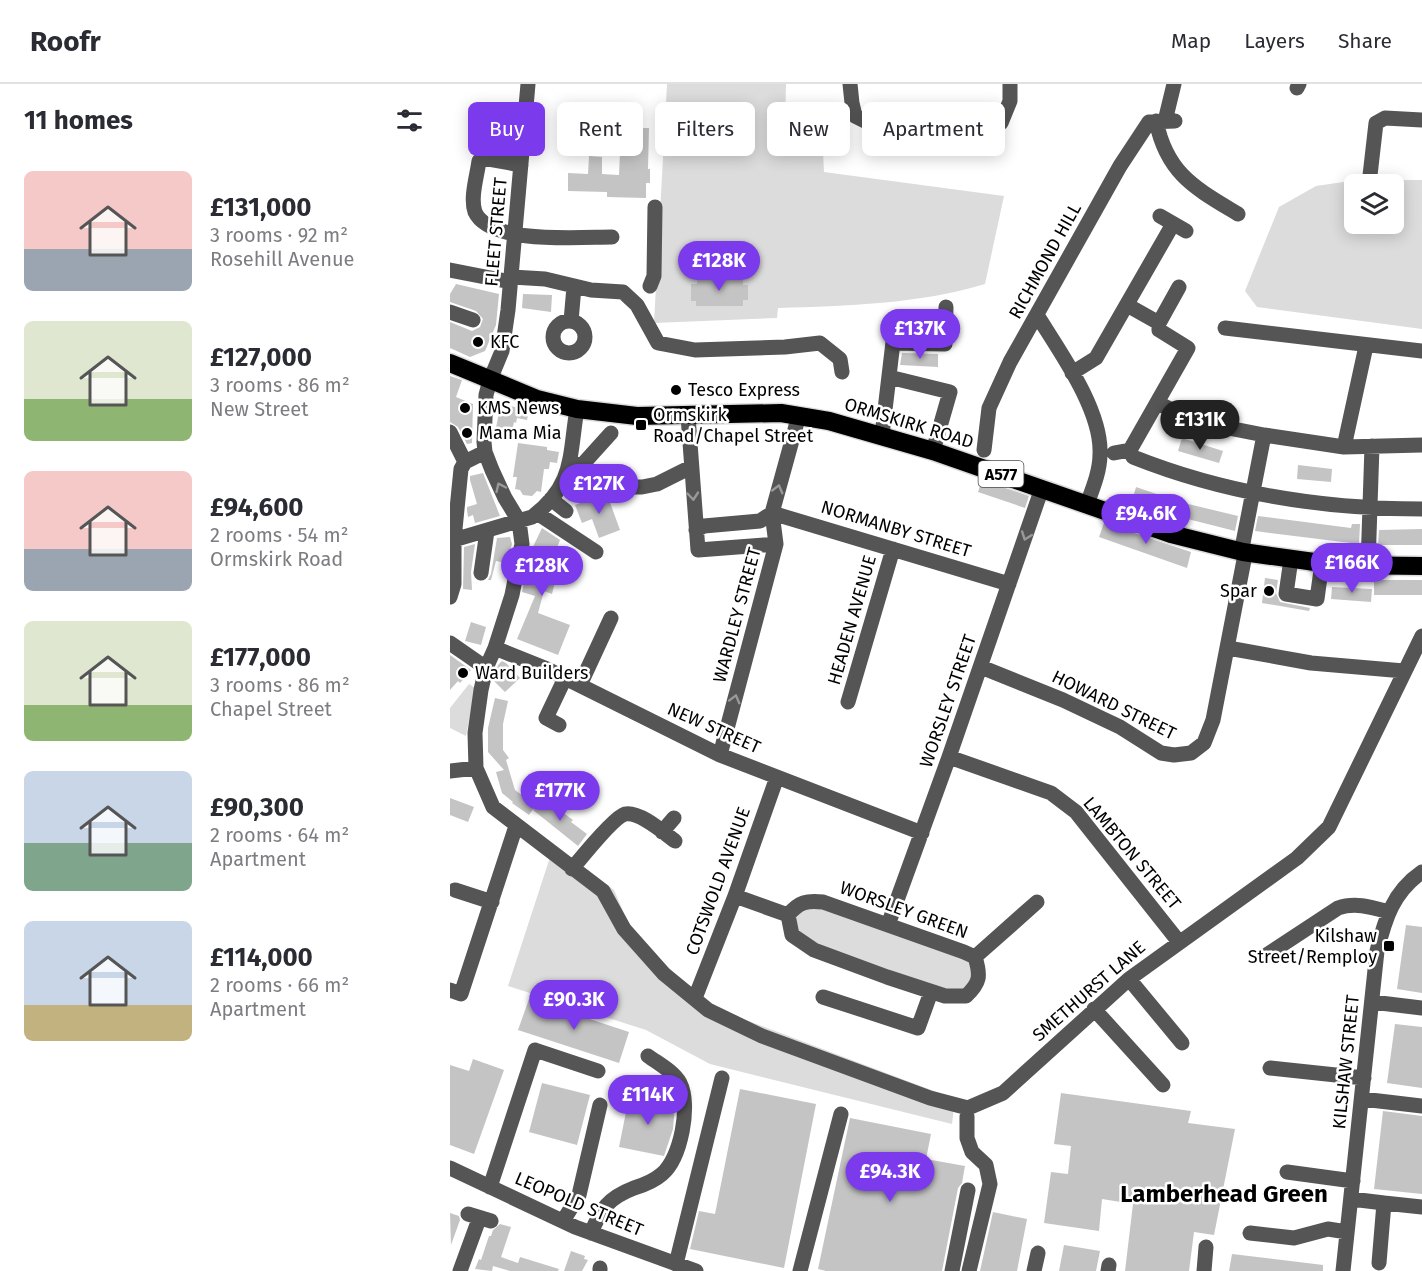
<!DOCTYPE html>
<meta charset="utf-8">
<style>
body{margin:0;font-family:"Fira Sans",sans-serif;background:#f2f2f3;color:#2b2b33;height:100vh;display:flex;flex-direction:column;font-size:22px;white-space:nowrap}
*{box-sizing:border-box;margin:0}
p{font-size:20px;color:#7c7c81}
.icon{flex:none;width:33px;height:33px;fill:none;stroke:currentColor;stroke-width:2;stroke-linecap:round;stroke-linejoin:round}
.map{position:relative;flex:1;overflow:hidden}
.sheet{display:flex;flex-direction:column;background:#fff;width:450px}
.sheet>*{flex:none}
.hud{position:absolute;left:18px;top:18px;width:570px;height:54px;display:flex;gap:12px}
.fabs{position:absolute;left:894px;top:90px;display:grid;gap:12px}
.fabs a{display:grid;place-items:center;width:60px;height:60px;border-radius:9px;background:#fff;box-shadow:0 3px 15px #0003;font-size:30px}
.price{position:absolute;translate:-50% -51px;padding:0 14px;border-radius:21px;background:#7c3aed;color:#fff;font-size:20px;line-height:39px;filter:drop-shadow(0 2px 3px #0008)}
.price::after{content:'';position:absolute;left:50%;top:36px;width:18px;height:14px;margin-left:-9px;background:inherit;clip-path:polygon(0 0,100% 0,50% 100%)}
.price.selected{background:#222;color:#fff}
ul{padding:0;list-style:none}
li{display:flex;align-items:center;gap:18px;height:150px;padding:0 24px}
li span{display:grid;place-items:center;flex:none;width:168px;height:120px;border-radius:9px;color:#555}
li>.icon{margin-inline-start:auto}
span .icon{width:72px;height:72px;fill:#fffc;stroke-width:1}
li b{font-size:26px}
h2{display:flex;justify-content:space-between;align-items:center;height:72px;padding:0 24px;font-size:26px}
.chip{padding:0 21px;border-radius:9px;background:#fff;box-shadow:0 3px 15px #0003;font-size:21px;line-height:54px}
.chip.selected{background:#7c3aed;color:#fff}
header{display:flex;align-items:center;gap:36px;box-sizing:border-box;height:84px;padding:0 30px;background:#fff;border-bottom:2px solid #e1e1e2}
header strong{font-size:28px}
nav{display:flex;gap:33px;margin-inline-start:auto;font-size:21px}
main{display:flex;flex:1;min-height:0}
.map>svg:first-child{display:block}
</style>
<header>
<strong>Roofr</strong>
<nav><a>Map</a><a>Layers</a><a>Share</a></nav>
</header>
<main>
<section class="sheet">
<h2>11 homes<svg class="icon" aria-label="filters" viewBox="0 0 24 24"><path d="M4 7h16M4 17h16"/><circle cx="9" cy="7" r="2"/><circle cx="15" cy="17" r="2"/></svg></h2>
<ul>
<li><span style="background:linear-gradient(#f6c9c9 65%,#9aa5b1 0)"><svg class="icon" aria-label="home" viewBox="0 0 24 24"><path d="M3 11l9-7 9 7M6 9v11h12V9"/></svg></span><div><b>£131,000</b><p>3 rooms · 92 m²</p><p>Rosehill Avenue</p></div></li>
<li><span style="background:linear-gradient(#dfe7d0 65%,#8fb573 0)"><svg class="icon" aria-label="home" viewBox="0 0 24 24"><path d="M3 11l9-7 9 7M6 9v11h12V9"/></svg></span><div><b>£127,000</b><p>3 rooms · 86 m²</p><p>New Street</p></div></li>
<li><span style="background:linear-gradient(#f6c9c9 65%,#9aa5b1 0)"><svg class="icon" aria-label="home" viewBox="0 0 24 24"><path d="M3 11l9-7 9 7M6 9v11h12V9"/></svg></span><div><b>£94,600</b><p>2 rooms · 54 m²</p><p>Ormskirk Road</p></div></li>
<li><span style="background:linear-gradient(#dfe7d0 70%,#8fb573 0)"><svg class="icon" aria-label="home" viewBox="0 0 24 24"><path d="M3 11l9-7 9 7M6 9v11h12V9"/></svg></span><div><b>£177,000</b><p>3 rooms · 86 m²</p><p>Chapel Street</p></div></li>
<li><span style="background:linear-gradient(#c9d6e8 60%,#7fa58c 0)"><svg class="icon" aria-label="home" viewBox="0 0 24 24"><path d="M3 11l9-7 9 7M6 9v11h12V9"/></svg></span><div><b>£90,300</b><p>2 rooms · 64 m²</p><p>Apartment</p></div></li>
<li><span style="background:linear-gradient(#c9d6e8 70%,#c2b280 0)"><svg class="icon" aria-label="home" viewBox="0 0 24 24"><path d="M3 11l9-7 9 7M6 9v11h12V9"/></svg></span><div><b>£114,000</b><p>2 rooms · 66 m²</p><p>Apartment</p></div></li>
</ul>
</section>
<div class="map">
<svg width="972" height="1187" viewBox="0 0 972 1187">
<rect width="100%" height="100%" fill="#fff"/>
<path fill="#dcdcdc" fill-rule="evenodd" d="M217,0H336L335,41L372,47L374,88L554,112L535,200C469,220 397,222 328,224L327,234L204,239Z
M907,96H972V245L807,223L795,207L829,123L866,102ZM904,100H944V140H904Z
M19,600L25,604L16,652L0,644V624Z
M104,761L164,806L183,850L225,890L272,927L505,1015L502,1040L260,980L196,946L58,902Z
M358,817L525,873L527,901L495,912L342,851L346,821Z"/>
<path fill="#c4c4c4" d="M183,44H199L198,85H200V99H196V114L157,113V108L118,107V89L138,90L139,72L152,73V90L169,91L171,46H183Z
M247,193H293V201H298V216H293V222H246V217H241V200H247Z
M6,200L49,210L46,241L35,267L20,273L0,264V238L22,247L30,243L33,235L26,227L0,218V210Z
M73,210L102,211L101,228L72,224Z
M452,269L488,270V283L450,281Z
M0,292L12,296L6,313L23,320L22,359L17,360L8,343L0,338Z
M51,318L61,320L60,322L79,326L77,336L67,334L66,339L64,338L61,352L45,349Z
M732,354L773,367L769,379L728,367Z
M68,359L97,363V366L109,368L107,379L100,378L99,385H94L91,408L87,407L82,412L73,411L70,406L65,405L67,393H63Z
M848,381L882,385L881,398L847,395Z
M33,389L50,432L25,439L23,431L18,433L17,426V423L27,420L20,396V392Z
M532,396L579,412L575,424L528,408Z
M686,403L730,418L788,432L785,447L726,432L682,417Z
M148,412L158,413L170,446L149,454L142,435L132,439L125,421Z
M808,432L901,444L902,440H910L909,460L805,447Z
M654,439L741,468L737,484L649,453Z
M92,444L110,456L98,487L107,490L102,510L94,507L88,529L120,541L108,571L67,555L85,512L72,508L80,469Z
M972,445V461H928L929,446Z
M60,453L62,460L57,479L46,477L41,496H38L41,490L47,454Z
M25,460L21,488L22,506L13,505L14,463Z
M815,494L828,496L826,509L830,518L860,524L859,527L812,519Z
M924,496H972V511H924Z
M882,503L922,505L921,518L881,515Z
M21,538L36,543L31,561L15,557Z
M0,571L21,586L10,599L8,597L0,606Z
M52,577L56,579L70,594L55,608L43,596L48,581Z
M45,614L58,617L53,640V666L59,674L56,676L65,706L86,721L79,731L62,719L63,718L52,709L46,688L54,686L38,668V644Z
M0,714L24,723L18,738L0,731Z
M94,715L123,736L121,738L137,750L128,762L83,726Z
M956,841L972,843V909L947,905Z
M79,915L179,948L169,979L68,946Z
M945,940L972,943V1004L937,999Z
M23,975L54,986L24,1070L0,1061V981L19,987Z
M92,999L140,1011L127,1061L79,1048Z
M290,1005L366,1020L334,1184L240,1165L249,1127L265,1130Z
M611,1009L741,1027L738,1039L785,1045L764,1151L744,1148L739,1187H675L683,1120L652,1115L649,1147L594,1139L601,1088L618,1090L621,1062L604,1060Z
M179,1013L225,1021L223,1045L214,1072L169,1063Z
M933,1027L972,1032V1110L924,1105Z
M400,1034L481,1050L476,1075L515,1082L512,1099L508,1104L492,1187H376L368,1185Z
M543,1128L577,1135L567,1187H530Z
M0,1129L9,1132L10,1136L1,1161Z
M50,1140L61,1143L51,1173L68,1179L70,1173L109,1185L108,1187H60L43,1182L42,1187L25,1185L29,1175L31,1176L39,1152H41L43,1146Z
M614,1161L650,1167L646,1187H609Z
M121,1167L135,1172L134,1175L138,1176L132,1187H114Z
M782,1170L873,1181V1187H779Z"/>
<g fill="none" stroke-linecap="round" stroke-linejoin="round">
<defs>
<path id="highway" d="M0,279L87,315L127,325L187,332L331,329L379,337L483,367L721,450L793,468L886,481L972,482"/>
</defs>
<use href="#highway" stroke="#dbdbdb" stroke-width="21"/>
<path stroke="#555" stroke-width="15" d="M78,0L58,226L52,267L40,296L36,311L34,358L35,368L42,386L55,414L69,437L72,460L62,511L45,564L36,584L31,606L25,649L26,684L43,723L153,807L174,845L214,890L258,926L312,952L480,1014L518,1024L553,1009L679,895L847,774L879,743L972,552
M400,0L402,19L405,32L419,39L532,45L551,39L560,17V0
M847,4L849,0
M706,37C717,90 745,104 788,130
M715,37L724,0
M71,81L33,74L29,77C27,92 20,114 25,128C40,161 131,153 162,153
M919,100L926,39L935,34L972,36
M710,132L736,147
M0,186L61,198
M62,193L95,195L141,206L173,208L187,221L208,259L245,266L335,263L370,259L390,275L392,288
M200,202L204,192L205,123
M677,221L709,239
M0,228L23,236
M587,231C610,268 652,326 650,370C650,387 643,404 637,420
M121,237L124,203
M103 253a16 16 0 1 1 32 0a16 16 0 1 1-32 0Z
M775,244L972,267
M443,259L495,260L496,223
M622,289L646,274L723,140
M439,293L500,308L483,367
M708,319L743,337L814,351L894,363L972,361
M238,332L248,466L326,460
M0,348L15,378
M432,351L446,233
M894,363L916,262
M534,366L539,324L560,278L670,82L699,38L725,37
M680,366L683,373C776,410 872,425 972,425
M664,369L680,366L738,264L709,246V239L729,203
M120,382L133,380L161,349
M115,395L131,397L152,403H192L207,400L241,383
M101,415L116,427
M87,429L146,468
M246,446L254,442L310,437L322,429L559,500
M0,457L82,433C125,401 119,372 127,325
M841,475L836,510L867,515L872,479
M918,482L922,362
M31,489L37,447
M0,513L4,500V455L11,385L15,378L35,368
M0,559L36,584
M45,564L97,585L270,671L472,749
M778,564L861,579L954,587
M531,583L613,616L670,643L711,669L724,671L741,669L754,659L763,636L794,476L793,459L814,351
M130,601L161,534
M398,618L443,465
M109,641L96,634L115,594
M270,671L326,460L322,429L349,331
M499,673L601,709L626,728L729,858
M0,687L26,684
M212,748L224,734
M122,785C131,774 164,733 175,730C190,727 214,749 225,757
M5,806L42,818
M285,812L338,831L342,851L364,866L437,893L495,912H516C530,899 531,892 525,873L514,868L373,818C357,816 349,818 338,831
M438,841L499,673L592,404
M815,872L888,824C905,818 921,823 939,828
M525,873L587,818
M679,895L732,959
M0,906L11,910L66,742
M373,913L468,944L481,908
M245,914L285,812L327,693
M922,918L972,924
M644,925L713,1001
M820,984L914,994
M912,1015L972,1022
M517,1032V1054L522,1068L536,1081L540,1100L519,1187
M0,1084L125,1143L246,1187
M837,1088L903,1097
M40,1103L85,966L148,987
M901,1115L934,1119L929,1179
M934,1119L972,1123
M18,1130L41,1137
M113,1137L129,1111L150,1021
M141,1149C151,1125 158,1114 184,1104C194,1101 204,1097 212,1090C231,1074 241,1021 230,999C223,987 209,980 198,972
M800,1149L844,1154L878,1145L897,1148
M226,1180L272,994
M10,1187L29,1135
M150,1187V1184
M350,1187L391,1030
M502,1187L518,1106
M584,1187L588,1169
M658,1187L659,1181
M754,1187L756,1163
M893,1187L927,867C935,835 943,808 972,788"/>
<use href="#highway" stroke="#000" stroke-width="18"/>
</g>
<defs><path id="oneway-chevron" d="M-2-3.5L2.5 0L-2 3.5" fill="none" stroke-width="1.6" stroke-linecap="round" stroke-linejoin="round" transform="scale(1.5)"/></defs>
<g stroke="#999">
<use href="#oneway-chevron" transform="translate(50 403) rotate(-115)"/>
<use href="#oneway-chevron" transform="translate(328 405) rotate(-75)"/>
<use href="#oneway-chevron" transform="translate(243 412) rotate(85)"/>
<use href="#oneway-chevron" transform="translate(576 452) rotate(110)"/>
<use href="#oneway-chevron" transform="translate(285 615) rotate(-75)"/>
</g>
<g fill="#000" stroke="#fff" stroke-width="2">
<circle cx="28" cy="258" r="6"/>
<circle cx="226" cy="306" r="6"/>
<circle cx="15" cy="324" r="6"/>
<rect x="185" y="335" width="12" height="12" rx="3"/>
<circle cx="17" cy="349" r="6"/>
<circle cx="819" cy="507" r="6"/>
<circle cx="13" cy="589" r="6"/>
<rect x="933" y="856" width="12" height="12" rx="3"/>
</g>
<g text-anchor="middle" dominant-baseline="central" stroke-width="5" stroke-linejoin="round" paint-order="stroke">
<rect fill="#fff" stroke="#4c4c4c" stroke-width="1.5" x="528.5" y="377" width="45" height="26" rx="4.5"/>
<g font-size="16" font-weight="bold" fill="#000">
<text x="551" y="390">A577</text>
</g>
<g font-size="18" fill="#000" stroke="#fff">
<text transform="translate(46 148) rotate(-85)">FLEET STREET</text>
<text transform="translate(595 177) rotate(-61)">RICHMOND HILL</text>
<text transform="translate(459 339) rotate(17)">ORMSKIRK ROAD</text>
<text transform="translate(446 445) rotate(17)">NORMANBY STREET</text>
<text transform="translate(287 531) rotate(-75)">WARDLEY STREET</text>
<text transform="translate(402 536) rotate(-74)">HEADEN AVENUE</text>
<text transform="translate(498 617) rotate(-71)">WORSLEY STREET</text>
<text transform="translate(664 621) rotate(26)">HOWARD STREET</text>
<text transform="translate(264 644) rotate(24)">NEW STREET</text>
<text transform="translate(682 769) rotate(50)">LAMBTON STREET</text>
<text transform="translate(268 797) rotate(-70)">COTSWOLD AVENUE</text>
<text transform="translate(454 826) rotate(20)">WORSLEY GREEN</text>
<text transform="translate(639 907) rotate(-41)">SMETHURST LANE</text>
<text transform="translate(896 978) rotate(-84)">KILSHAW STREET</text>
<text transform="translate(129 1120) rotate(23)">LEOPOLD STREET</text>
</g>
<g font-size="18" fill="#000" stroke="#fff" text-anchor="start">
<text x="40" y="258">KFC</text>
<text x="238" y="306">Tesco Express</text>
<text x="27" y="324">KMS News</text>
<text x="203" y="331">Ormskirk<tspan x="203" dy="21">Road/Chapel Street</tspan></text>
<text x="29" y="349">Mama Mia</text>
<text x="807" y="507" text-anchor="end">Spar</text>
<text x="25" y="589">Ward Builders</text>
<text x="927" y="852" text-anchor="end">Kilshaw<tspan x="927" dy="21">Street/Remploy</tspan></text>
</g>
<g font-size="24" font-weight="bold" fill="#000" stroke="#fff">
<text x="774" y="1110">Lamberhead Green</text>
</g>
</g>
</svg>
<div class="fabs">
<a><svg class="icon" aria-label="layers" viewBox="0 0 24 24"><path d="M12 4l9 5-9 5-9-5zM3 14l9 5 9-5"/></svg></a>
</div>
<b class="price" style="left:269px;top:208px">£128K</b>
<b class="price" style="left:470px;top:276px">£137K</b>
<b class="price selected" style="left:750px;top:367px">£131K</b>
<b class="price" style="left:149px;top:431px">£127K</b>
<b class="price" style="left:696px;top:461px">£94.6K</b>
<b class="price" style="left:902px;top:510px">£166K</b>
<b class="price" style="left:92px;top:513px">£128K</b>
<b class="price" style="left:110px;top:738px">£177K</b>
<b class="price" style="left:124px;top:947px">£90.3K</b>
<b class="price" style="left:198px;top:1042px">£114K</b>
<b class="price" style="left:440px;top:1119px">£94.3K</b>
<div class="hud">
<a class="chip selected">Buy</a>
<a class="chip">Rent</a>
<a class="chip">Filters</a>
<a class="chip">New</a>
<a class="chip">Apartment</a>
</div>
</div>
</main>
